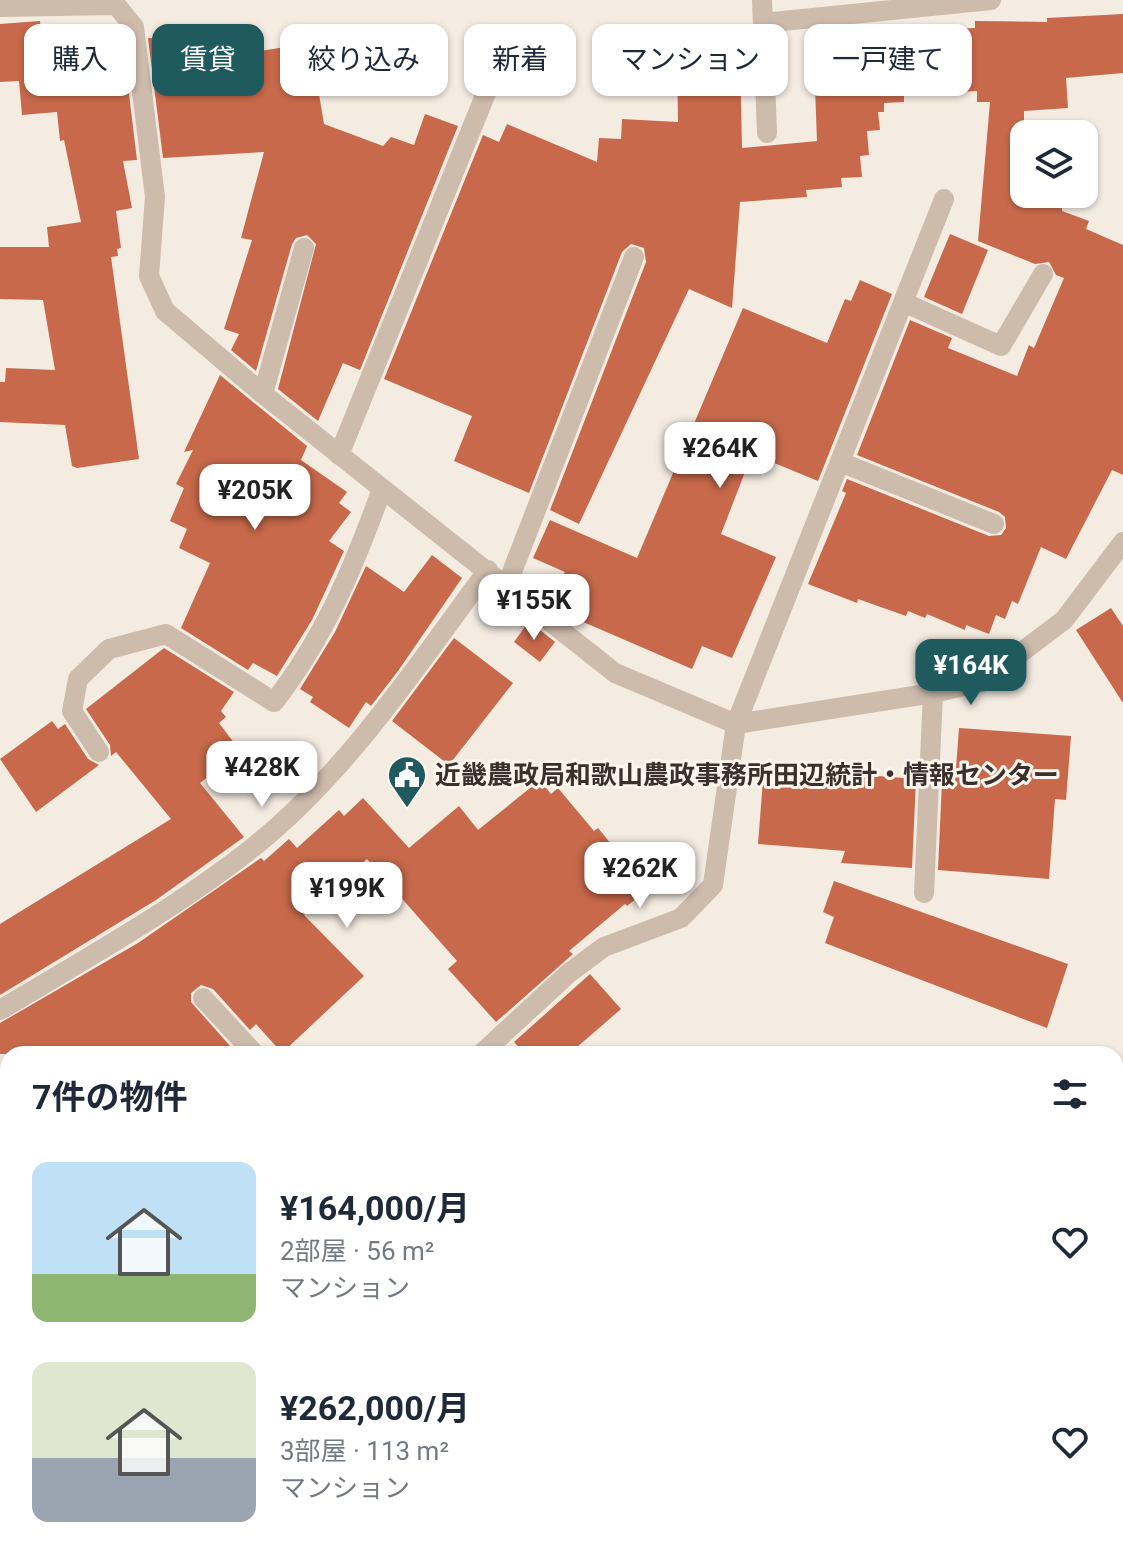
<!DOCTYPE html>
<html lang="ja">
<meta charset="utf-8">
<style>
body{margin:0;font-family:Roboto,"Noto Sans JP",sans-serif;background:#f6f6f7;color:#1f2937;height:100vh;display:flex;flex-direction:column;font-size:30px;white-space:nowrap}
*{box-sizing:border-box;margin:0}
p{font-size:26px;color:#747a83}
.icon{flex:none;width:44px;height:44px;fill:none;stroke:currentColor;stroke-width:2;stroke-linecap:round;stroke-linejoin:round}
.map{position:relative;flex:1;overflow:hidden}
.details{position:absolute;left:0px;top:1046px;width:1124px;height:512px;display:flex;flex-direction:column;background:#fff;border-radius:24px 24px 0 0;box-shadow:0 2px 6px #0004}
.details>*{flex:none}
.top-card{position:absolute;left:24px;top:24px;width:1076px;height:72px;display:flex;gap:16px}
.fabs{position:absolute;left:1010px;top:120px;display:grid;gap:16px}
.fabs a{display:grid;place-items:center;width:88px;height:88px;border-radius:16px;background:#fff;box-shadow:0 2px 6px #0004;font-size:40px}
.price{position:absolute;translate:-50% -68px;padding:0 18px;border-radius:16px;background:#fff;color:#222;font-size:26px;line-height:52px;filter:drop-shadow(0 2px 4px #0008)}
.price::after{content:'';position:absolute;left:50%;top:48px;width:24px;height:18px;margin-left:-12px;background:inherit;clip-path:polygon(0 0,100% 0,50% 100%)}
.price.selected{background:#1f5a5e;color:#fff}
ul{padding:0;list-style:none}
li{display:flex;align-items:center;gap:24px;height:200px;padding:0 32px}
li span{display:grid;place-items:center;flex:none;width:224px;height:160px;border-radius:16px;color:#555}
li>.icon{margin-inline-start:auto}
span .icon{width:96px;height:96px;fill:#fffc;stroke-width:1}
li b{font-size:34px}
h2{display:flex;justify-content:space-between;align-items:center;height:96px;padding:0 32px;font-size:34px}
.pill{padding:0 28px;border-radius:16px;background:#fff;box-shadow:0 2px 6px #0004;font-size:28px;line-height:72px}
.pill.selected{background:#1f5a5e;color:#fff}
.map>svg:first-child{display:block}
</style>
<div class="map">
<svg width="1123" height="1558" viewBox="0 0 1123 1558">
<rect width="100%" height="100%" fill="#f4ebe1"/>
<path fill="#c8694b" d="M1123,14V73L1066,78L1068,108L1024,111V194H1063L1062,211L1089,221L1086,229L1123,245V475L1112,470L1066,559L1041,547L1018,604L1012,601L1005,619L996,615L989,634L966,625L965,630L927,614L925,618L908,611L906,616L858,599L857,603L808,584L846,493L842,491L847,479L989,536L1001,535L1006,528L1005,517L999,512L857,455L910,320L952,338L948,348L1017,376L1029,345L1034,348L1064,278L1056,275L1049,262L1035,264L978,241L990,102H977V91L904,95V102L884,103V112H878L880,130L867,131L869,155L860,156L862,177L841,178L842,187L806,190L807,197L740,202L732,308L689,289L579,524L550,510L646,262L644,248L631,244L622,252L529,493L454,461L472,416L384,379L483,135L499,142L507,124L597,162L599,138L621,139L622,119L678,122L677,56H740L742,148L817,141L813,35L975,28V21L1047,22V18Z
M40,21L41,36L116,33V36H122L137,160L123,161L132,208L116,211L121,248L117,249L118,256L111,257L139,459L77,468L72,466L65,425L0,422V382H5L6,368L55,370L43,300L0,299V247H49L47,227L81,222L64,140L60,141L57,112L22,115L19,81L0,82V24Z
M148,38L191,40L190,62L298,45L306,96L319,94L324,124L383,146L391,137L414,145L425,114L458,126L360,370L343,363L318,421L278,389L316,244L307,235L296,238L292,244L256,371L231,350L239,334L224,329L252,240L241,238L264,152L163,158Z
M950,234L988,250L962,314L924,297Z
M860,280L892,294L818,481L752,454L721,534L776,557L732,658L702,646L692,669L574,618L571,622L544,600L565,572L533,558L550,520L637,558L743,308L827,343L845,299L851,301Z
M220,375L307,446L301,460L347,492L339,503L351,512L329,541L344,551L312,620L277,676L253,663L248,670L181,628L210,563L179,548L187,529L170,521L184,488L176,484L193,450L184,452Z
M432,555L462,578L398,671L371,706L366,702L349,728L310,702L313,697L300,689L335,632L366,566L404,592Z
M1111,608L1123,626V703L1076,630Z
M529,621L555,642L540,662L514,642Z
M454,638L513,683L449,765L392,721Z
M164,648L234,692L221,711L226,717L219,723L241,752L200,783L244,837L156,900L0,995V924L171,819L116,752L111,756L110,745L86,709Z
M52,721L58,729L65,724L88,759L99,765L36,812L0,759Z
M959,728L1071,736L1066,800L1055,799L1049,879L938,870L942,781L955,782Z
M764,767L916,779L912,868L841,863L845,851L758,844Z
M540,780L551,794L558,788L594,831L598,828L616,850L622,845L653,885L627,906L625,904L569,951L573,954L496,1022L448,969L457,961L367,859L304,915L364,976L282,1053L256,1024L250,1030L213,989L201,985L191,993V1002L231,1047L224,1054H0V1023L138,943L261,858L264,861L289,839L297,848L339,810L344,816L363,798L409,848L459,806L478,830Z
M834,881L1068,964L1047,1028L825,943L834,917L823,912Z
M590,974L621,1009L569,1054H525L514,1042Z"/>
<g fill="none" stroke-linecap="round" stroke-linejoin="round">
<path stroke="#cdbbac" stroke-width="20" d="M112,0L134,27L155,197L149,276L165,311L263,394L615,673L736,724L933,693L982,682L1064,620L1123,542
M762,0L767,133
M0,7L113,5
M763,23L991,0
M903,302L1001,346L1043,274
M263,394L304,248
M339,455L495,71
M840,462L994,524
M507,585L634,257
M99,752L72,711L78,679L109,649L166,634L274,702C325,637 354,566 382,489
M924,893L933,693
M203,998L255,1054
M0,1010C87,958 177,908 256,845C349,770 418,664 488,570
M481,1054L569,973L604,947L681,918L713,885L736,724L944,199
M0,1245L8,1254
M0,1476L8,1472"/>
</g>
<defs>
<symbol id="civic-pin" viewBox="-11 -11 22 30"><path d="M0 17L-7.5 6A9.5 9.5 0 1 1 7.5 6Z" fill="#1f5a5e" stroke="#fbf5ee"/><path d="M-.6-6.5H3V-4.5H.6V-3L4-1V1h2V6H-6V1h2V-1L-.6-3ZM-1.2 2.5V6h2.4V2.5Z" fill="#fff"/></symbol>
</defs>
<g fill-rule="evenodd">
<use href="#civic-pin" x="385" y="753" width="44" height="60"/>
</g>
<g text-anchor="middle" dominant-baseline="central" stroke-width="6" stroke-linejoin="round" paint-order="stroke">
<g font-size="26" font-weight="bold" fill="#3b302b" stroke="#fbf5ee" text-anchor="start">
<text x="435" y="775">近畿農政局和歌山農政事務所田辺統計・情報センター</text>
</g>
</g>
</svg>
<div class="fabs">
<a><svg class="icon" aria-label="layers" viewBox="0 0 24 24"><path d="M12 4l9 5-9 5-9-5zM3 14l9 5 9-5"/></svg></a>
</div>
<b class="price" style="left:720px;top:490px">¥264K</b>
<b class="price" style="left:255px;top:532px">¥205K</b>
<b class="price" style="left:534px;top:642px">¥155K</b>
<b class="price selected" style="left:971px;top:707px">¥164K</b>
<b class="price" style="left:262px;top:809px">¥428K</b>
<b class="price" style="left:640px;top:910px">¥262K</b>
<b class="price" style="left:347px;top:930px">¥199K</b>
<div class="top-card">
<a class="pill">購入</a>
<a class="pill selected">賃貸</a>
<a class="pill">絞り込み</a>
<a class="pill">新着</a>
<a class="pill">マンション</a>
<a class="pill">一戸建て</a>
</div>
<section class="details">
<h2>7件の物件<svg class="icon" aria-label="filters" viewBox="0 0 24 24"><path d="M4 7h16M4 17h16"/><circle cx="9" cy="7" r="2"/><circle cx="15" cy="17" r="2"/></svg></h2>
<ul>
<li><span style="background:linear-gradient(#bfe0f5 70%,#8fb573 0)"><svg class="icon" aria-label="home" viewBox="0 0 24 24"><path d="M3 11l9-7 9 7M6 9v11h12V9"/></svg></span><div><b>¥164,000/月</b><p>2部屋 · 56 m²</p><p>マンション</p></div><svg class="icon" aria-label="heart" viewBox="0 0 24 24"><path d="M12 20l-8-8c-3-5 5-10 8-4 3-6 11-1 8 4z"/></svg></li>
<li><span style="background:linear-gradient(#dfe7d0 60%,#9aa5b1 0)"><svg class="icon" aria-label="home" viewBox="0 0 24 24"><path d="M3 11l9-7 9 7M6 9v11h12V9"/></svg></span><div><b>¥262,000/月</b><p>3部屋 · 113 m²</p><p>マンション</p></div><svg class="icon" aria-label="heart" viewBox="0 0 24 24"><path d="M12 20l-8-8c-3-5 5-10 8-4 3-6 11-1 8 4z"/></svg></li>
</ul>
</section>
</div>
